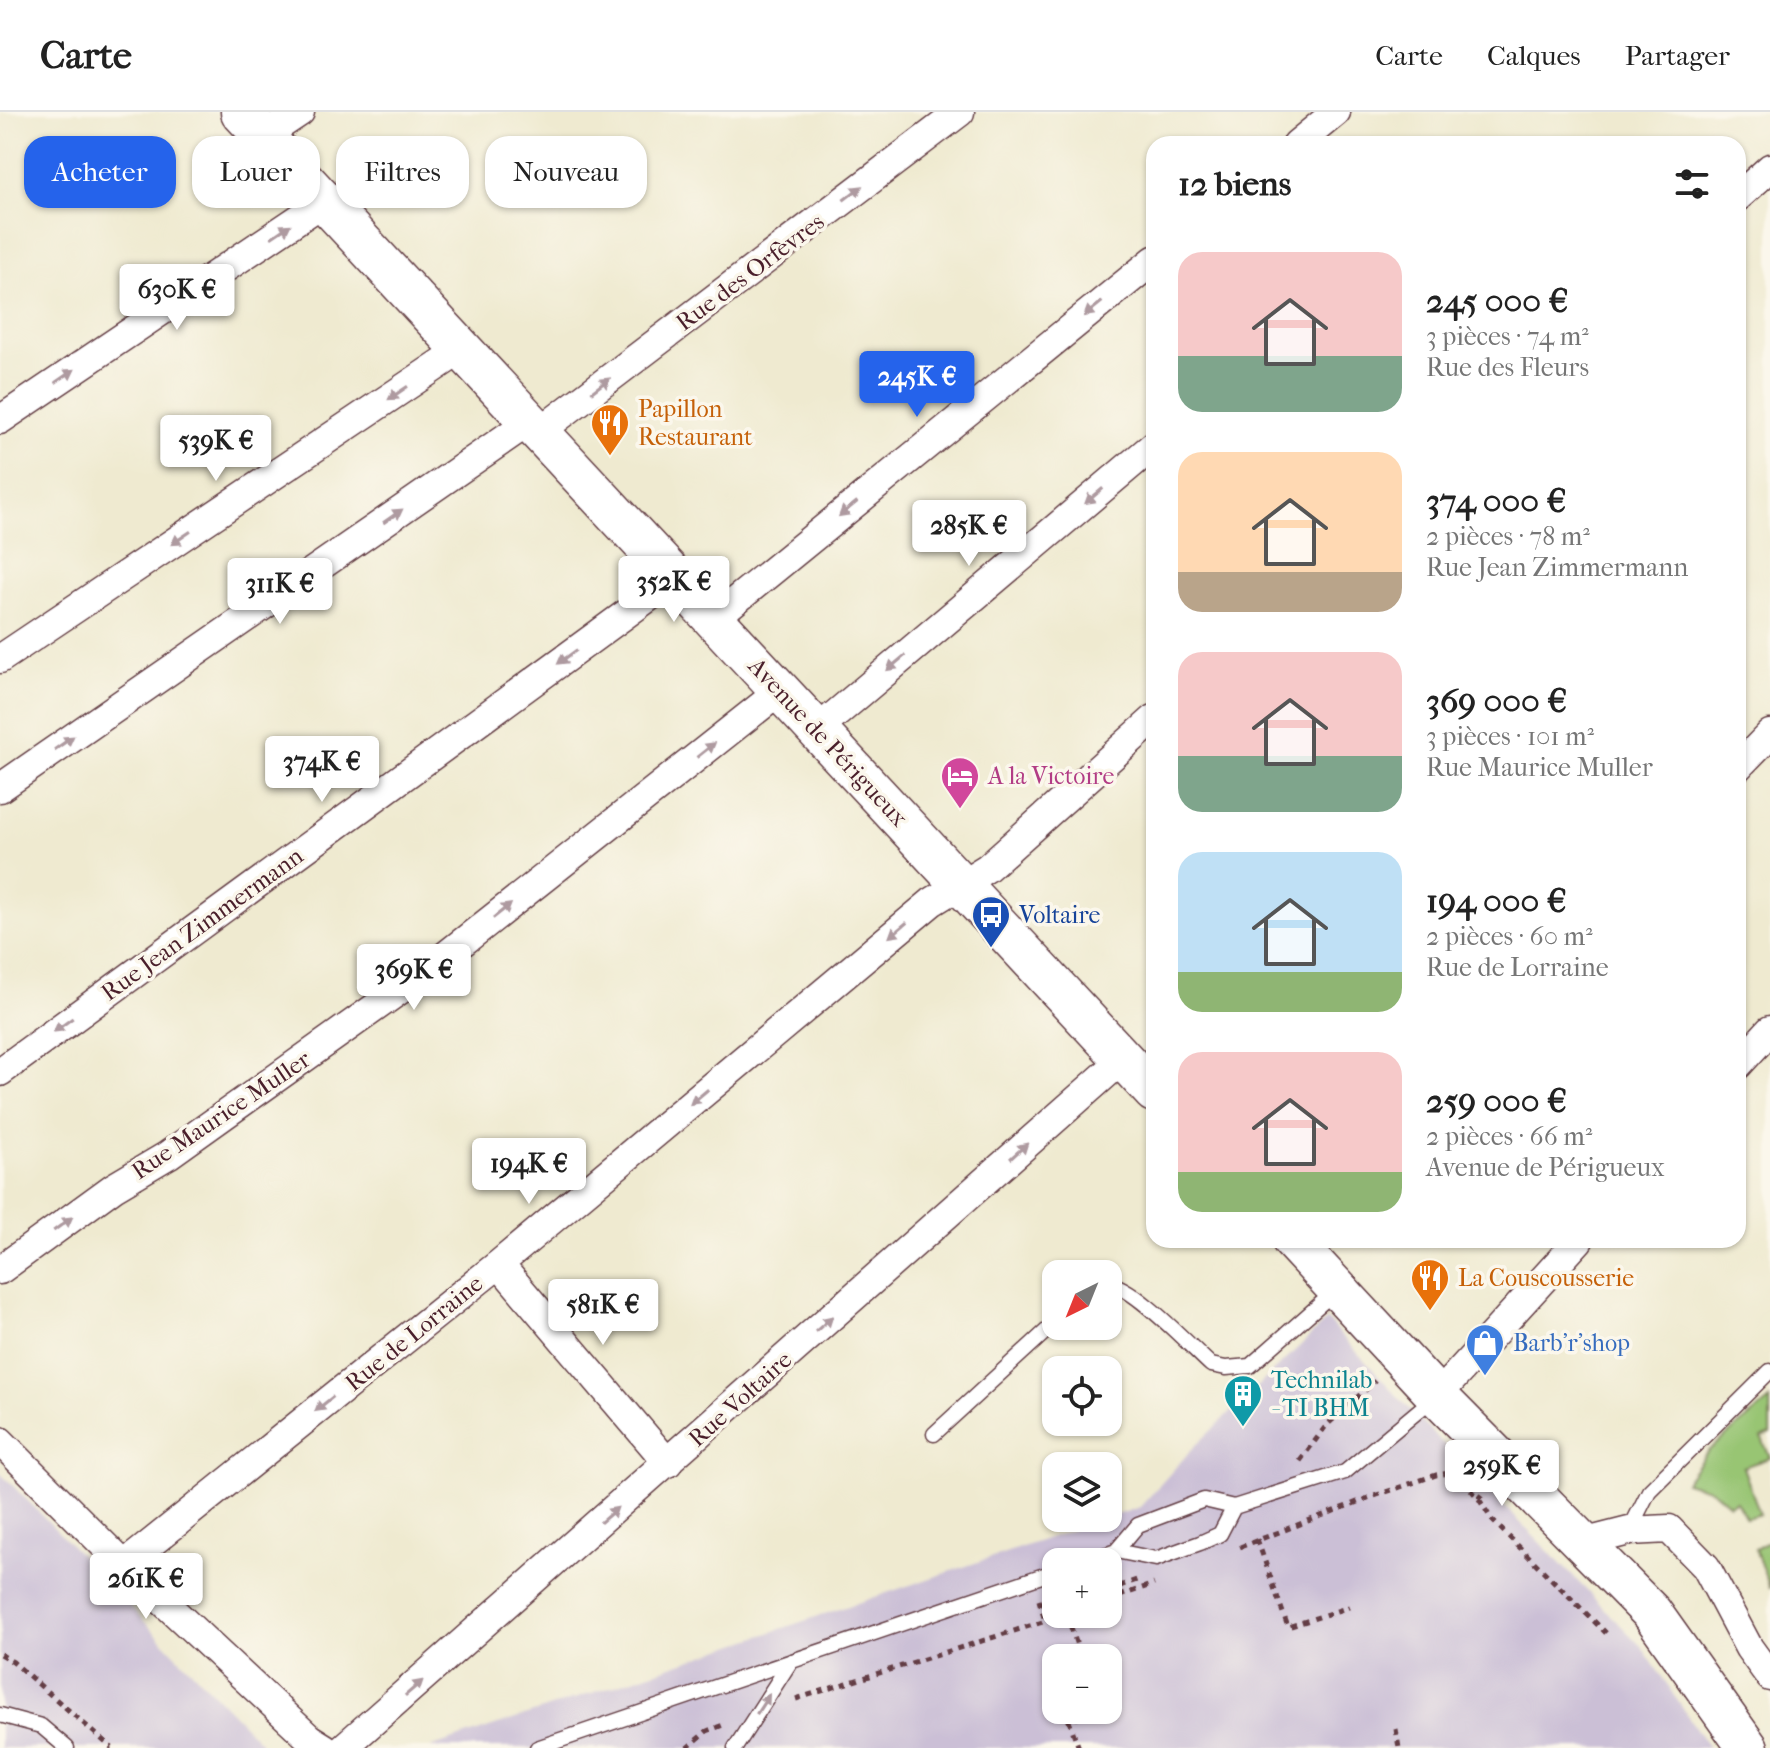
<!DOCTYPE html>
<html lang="fr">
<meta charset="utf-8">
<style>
body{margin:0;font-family:"IM FELL French Canon",serif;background:#f2f2f2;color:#222;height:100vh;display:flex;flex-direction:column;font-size:30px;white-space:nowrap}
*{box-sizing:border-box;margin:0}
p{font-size:26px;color:#767676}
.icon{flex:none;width:44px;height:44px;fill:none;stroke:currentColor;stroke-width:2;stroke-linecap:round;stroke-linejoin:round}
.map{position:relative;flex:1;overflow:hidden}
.side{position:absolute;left:1146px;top:24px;width:600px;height:1112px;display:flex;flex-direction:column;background:#fff;border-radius:24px;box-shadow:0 2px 6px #0004}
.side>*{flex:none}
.guide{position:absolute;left:24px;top:24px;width:760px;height:72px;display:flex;gap:16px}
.needle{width:52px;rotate:223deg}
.fabs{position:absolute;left:1042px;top:1148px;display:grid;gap:16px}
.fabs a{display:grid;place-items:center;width:80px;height:80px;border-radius:16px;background:#fff;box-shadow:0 2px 6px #0004;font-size:40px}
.price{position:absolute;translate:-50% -68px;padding:0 18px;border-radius:8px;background:#fff;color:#222;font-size:26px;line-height:52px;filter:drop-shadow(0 2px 4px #0008)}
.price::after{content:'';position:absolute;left:50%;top:48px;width:24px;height:18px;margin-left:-12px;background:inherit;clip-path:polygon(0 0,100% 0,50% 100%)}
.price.on{background:#2563eb;color:#fff}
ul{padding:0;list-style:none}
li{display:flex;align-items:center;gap:24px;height:200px;padding:0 32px}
li span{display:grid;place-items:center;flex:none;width:224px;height:160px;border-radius:24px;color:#555}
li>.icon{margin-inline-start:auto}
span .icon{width:96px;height:96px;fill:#fffc;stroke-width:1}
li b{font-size:34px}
h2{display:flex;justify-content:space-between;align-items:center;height:96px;padding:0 32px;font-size:34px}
.pill{padding:0 28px;border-radius:24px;background:#fff;box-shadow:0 2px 6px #0004;font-size:28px;line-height:72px}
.pill.on{background:#2563eb;color:#fff}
header{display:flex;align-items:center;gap:48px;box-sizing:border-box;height:112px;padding:0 40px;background:#fff;border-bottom:2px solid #e0e0e0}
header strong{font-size:38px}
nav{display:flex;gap:44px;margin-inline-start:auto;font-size:28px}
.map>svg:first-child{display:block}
</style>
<header>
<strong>Carte</strong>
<nav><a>Carte</a><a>Calques</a><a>Partager</a></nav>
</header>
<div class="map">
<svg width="1770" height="1636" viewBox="0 0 1770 1636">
<rect width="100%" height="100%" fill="#fbf7ec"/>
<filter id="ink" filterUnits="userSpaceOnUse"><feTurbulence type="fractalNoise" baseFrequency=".0125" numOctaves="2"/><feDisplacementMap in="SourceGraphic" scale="16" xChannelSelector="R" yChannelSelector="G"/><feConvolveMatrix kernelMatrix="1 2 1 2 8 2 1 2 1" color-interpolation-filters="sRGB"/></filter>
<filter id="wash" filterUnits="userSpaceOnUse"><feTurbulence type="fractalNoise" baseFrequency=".006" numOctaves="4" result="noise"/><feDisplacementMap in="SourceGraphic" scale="32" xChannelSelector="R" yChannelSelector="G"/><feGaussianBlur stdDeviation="1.8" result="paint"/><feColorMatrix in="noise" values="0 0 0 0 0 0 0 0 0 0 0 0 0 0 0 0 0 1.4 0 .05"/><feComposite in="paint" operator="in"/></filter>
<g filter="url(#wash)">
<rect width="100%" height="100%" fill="#efead0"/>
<path fill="#cbbfd6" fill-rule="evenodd" d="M1327,1208L1415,1303L1642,1535L1709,1636H430L1140,1395L1192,1337ZM1056,1450H1108V1502H1056ZM1056,1546H1108V1598H1056Z
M0,1361L37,1398L266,1636H0Z"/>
<path fill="#98c573" stroke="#71724f" stroke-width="2" d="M1770,1288V1322L1762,1326L1770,1346L1743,1355L1760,1402L1746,1406L1736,1389L1729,1392L1712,1378L1685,1370L1708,1339Z
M1768,1430L1770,1435V1477L1755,1437Z"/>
</g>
<g filter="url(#ink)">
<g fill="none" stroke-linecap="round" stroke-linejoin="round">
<defs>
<path id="lane" d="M1108,1172C1131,1171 1192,1236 1211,1253L1226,1256L1250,1254L1334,1180
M934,1322L1056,1210
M1629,1419L1649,1379L1770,1259
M1116,1439L1156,1447L1200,1431L1220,1422L1234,1395
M1084,1450L1116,1439L1138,1413L1196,1391L1204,1388L1234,1395L1345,1360L1436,1284
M0,1603L41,1614L67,1636
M537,1636L1056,1459
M735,1636L791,1549"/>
<path id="street" d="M264,24L300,0
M1297,32L1336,0
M1738,85L1770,56
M0,308L325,89
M539,320L960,0
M713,507L1154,148
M0,547L462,237
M817,618L1154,333
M1738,655L1770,622
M0,676L530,309
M1738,953L1770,918
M0,960L675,466
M499,1152L668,1351
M0,1158L114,1075L168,1043L425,860L780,579
M1437,1284L1579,1128
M0,1329L124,1453L309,1626L325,1636
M1582,1431L1629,1419L1669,1417L1706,1455L1749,1536L1770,1565
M124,1453L499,1152L932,790L987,756L1154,607
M343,1636L1123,947"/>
<path id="secondary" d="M241,0L1154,980
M1292,1128L1437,1284L1652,1501L1748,1636"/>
</defs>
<use href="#lane" stroke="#633d44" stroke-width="17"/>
<use href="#street" stroke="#633d44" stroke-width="31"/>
<use href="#secondary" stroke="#633d44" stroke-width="43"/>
<path stroke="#633d44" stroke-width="5" stroke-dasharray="6 6" stroke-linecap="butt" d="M1300,1349L1326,1314L1375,1269
M1479,1387L1492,1408L1606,1521
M1257,1427L1288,1515L1349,1495
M1240,1435L1368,1386L1436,1363L1456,1360L1479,1387L1483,1382
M1108,1478L1137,1468
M1039,1488L1045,1509
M1108,1488L1154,1472
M1067,1503L1081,1546
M0,1542L13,1550L112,1636
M796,1587L1065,1503
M1396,1617L1399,1636
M687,1636L707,1619L723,1613
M1079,1636L1069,1609L1098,1598"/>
<use href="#lane" stroke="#fff" stroke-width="14"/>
<use href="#street" stroke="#fff" stroke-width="28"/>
<use href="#secondary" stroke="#fff" stroke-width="40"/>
</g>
<defs><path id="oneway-solid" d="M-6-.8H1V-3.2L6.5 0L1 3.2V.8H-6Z" transform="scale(2)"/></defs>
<g fill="#ae9aa0">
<use href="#oneway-solid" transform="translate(853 81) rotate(-37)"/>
<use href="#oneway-solid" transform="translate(281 119) rotate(-34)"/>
<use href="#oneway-solid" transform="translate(1093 197) rotate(141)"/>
<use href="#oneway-solid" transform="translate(65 264) rotate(-34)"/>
<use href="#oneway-solid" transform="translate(601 273) rotate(-37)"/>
<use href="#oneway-solid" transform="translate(398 281) rotate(146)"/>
<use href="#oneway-solid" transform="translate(1094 384) rotate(140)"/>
<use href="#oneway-solid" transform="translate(848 397) rotate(141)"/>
<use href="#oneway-solid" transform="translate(393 404) rotate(-35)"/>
<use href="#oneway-solid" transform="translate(181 426) rotate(146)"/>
<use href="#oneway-solid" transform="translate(567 545) rotate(144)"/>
<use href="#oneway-solid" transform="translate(896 551) rotate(140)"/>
<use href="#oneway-solid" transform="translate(64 631) rotate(-35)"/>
<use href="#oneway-solid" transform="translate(706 638) rotate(-38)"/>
<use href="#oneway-solid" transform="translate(502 799) rotate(-38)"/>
<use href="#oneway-solid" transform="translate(898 818) rotate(140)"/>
<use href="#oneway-solid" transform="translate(63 913) rotate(144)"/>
<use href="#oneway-solid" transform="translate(699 985) rotate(140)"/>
<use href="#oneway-solid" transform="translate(1019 1039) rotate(-42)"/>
<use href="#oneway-solid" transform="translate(63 1112) rotate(-36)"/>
<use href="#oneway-solid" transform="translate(824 1212) rotate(-42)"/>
<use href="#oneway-solid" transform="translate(324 1292) rotate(141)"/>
<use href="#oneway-solid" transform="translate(609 1403) rotate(-41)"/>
<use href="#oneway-solid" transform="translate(414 1576) rotate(-41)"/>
<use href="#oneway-solid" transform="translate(763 1592) rotate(-57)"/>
</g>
</g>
<defs>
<symbol id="restaurant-pin" viewBox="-11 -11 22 30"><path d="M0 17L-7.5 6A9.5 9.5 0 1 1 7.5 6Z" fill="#e8710a" stroke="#fbf7ec"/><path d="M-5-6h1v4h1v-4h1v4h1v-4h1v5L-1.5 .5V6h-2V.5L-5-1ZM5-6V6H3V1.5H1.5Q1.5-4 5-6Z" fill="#fff"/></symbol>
<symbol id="hotel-pin" viewBox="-11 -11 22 30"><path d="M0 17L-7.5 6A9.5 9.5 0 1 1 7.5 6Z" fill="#d1479c" stroke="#fbf7ec"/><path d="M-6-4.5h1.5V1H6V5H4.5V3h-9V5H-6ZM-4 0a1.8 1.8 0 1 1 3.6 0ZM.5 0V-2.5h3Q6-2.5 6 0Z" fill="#fff"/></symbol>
<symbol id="bus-pin" viewBox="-11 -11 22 30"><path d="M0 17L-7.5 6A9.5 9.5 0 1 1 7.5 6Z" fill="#1a4fb4" stroke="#fbf7ec"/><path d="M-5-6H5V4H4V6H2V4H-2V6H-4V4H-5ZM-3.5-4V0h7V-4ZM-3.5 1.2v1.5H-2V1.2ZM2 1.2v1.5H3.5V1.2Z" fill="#fff"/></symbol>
<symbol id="shop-pin" viewBox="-11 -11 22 30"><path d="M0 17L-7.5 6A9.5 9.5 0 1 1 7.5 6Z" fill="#3f7fe0" stroke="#fbf7ec"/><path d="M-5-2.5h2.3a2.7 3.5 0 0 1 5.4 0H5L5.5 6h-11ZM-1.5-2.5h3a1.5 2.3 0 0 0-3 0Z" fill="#fff"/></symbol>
<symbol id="building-pin" viewBox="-11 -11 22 30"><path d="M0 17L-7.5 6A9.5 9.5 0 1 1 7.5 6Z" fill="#0f9aa8" stroke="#fbf7ec"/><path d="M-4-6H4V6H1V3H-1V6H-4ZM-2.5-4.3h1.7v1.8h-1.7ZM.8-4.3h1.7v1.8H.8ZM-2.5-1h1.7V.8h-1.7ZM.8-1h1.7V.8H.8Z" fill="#fff"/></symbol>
</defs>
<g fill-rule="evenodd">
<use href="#restaurant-pin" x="588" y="289" width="44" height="60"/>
<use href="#hotel-pin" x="938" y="642" width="44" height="60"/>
<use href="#bus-pin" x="969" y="781" width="44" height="60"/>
<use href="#restaurant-pin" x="1408" y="1144" width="44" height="60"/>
<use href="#shop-pin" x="1463" y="1209" width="44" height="60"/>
<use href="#building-pin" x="1221" y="1260" width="44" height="60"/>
</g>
<g text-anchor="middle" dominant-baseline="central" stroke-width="7" stroke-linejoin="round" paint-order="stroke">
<g font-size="24" fill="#4a1f2b" stroke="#fbf7ec">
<text transform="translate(750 160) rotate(-37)">Rue des Orfèvres</text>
<text transform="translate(828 630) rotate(47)">Avenue de Périgueux</text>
<text transform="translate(202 812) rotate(-36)">Rue Jean Zimmermann</text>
<text transform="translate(221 1003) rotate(-34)">Rue Maurice Muller</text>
<text transform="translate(414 1221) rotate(-39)">Rue de Lorraine</text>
<text transform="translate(740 1287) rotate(-42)">Rue Voltaire</text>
</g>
<g font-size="24" fill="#c56008" stroke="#fbf7ec" text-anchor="start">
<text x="638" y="297">Papillon<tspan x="638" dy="28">Restaurant</tspan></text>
<text x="1458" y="1166">La Couscousserie</text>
</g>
<g font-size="24" fill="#b23c85" stroke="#fbf7ec" text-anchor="start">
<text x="988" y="664">A la Victoire</text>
</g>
<g font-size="24" fill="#164399" stroke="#fbf7ec" text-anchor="start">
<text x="1019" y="803">Voltaire</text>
</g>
<g font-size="24" fill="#366cbe" stroke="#fbf7ec" text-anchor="start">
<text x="1513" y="1231">Barb'r'shop</text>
</g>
<g font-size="24" fill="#0d838f" stroke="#fbf7ec" text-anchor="start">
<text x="1271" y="1268">Technilab<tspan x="1271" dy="28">- TI BHM</tspan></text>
</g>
</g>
</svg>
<div class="fabs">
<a><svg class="needle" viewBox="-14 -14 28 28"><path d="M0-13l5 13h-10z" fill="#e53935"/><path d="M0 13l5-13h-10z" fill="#767676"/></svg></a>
<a><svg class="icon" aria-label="locate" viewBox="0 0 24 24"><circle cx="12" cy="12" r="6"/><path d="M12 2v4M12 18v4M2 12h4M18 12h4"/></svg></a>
<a><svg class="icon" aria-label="layers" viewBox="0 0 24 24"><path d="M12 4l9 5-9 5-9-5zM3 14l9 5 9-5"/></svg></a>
<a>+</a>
<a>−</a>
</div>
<b class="price" style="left:177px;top:220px">630K €</b>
<b class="price on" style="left:917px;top:307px">245K €</b>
<b class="price" style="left:216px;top:371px">539K €</b>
<b class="price" style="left:969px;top:456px">285K €</b>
<b class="price" style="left:674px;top:512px">352K €</b>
<b class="price" style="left:280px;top:514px">311K €</b>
<b class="price" style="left:322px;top:692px">374K €</b>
<b class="price" style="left:414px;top:900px">369K €</b>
<b class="price" style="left:529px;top:1094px">194K €</b>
<b class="price" style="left:603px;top:1235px">581K €</b>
<b class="price" style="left:1502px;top:1396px">259K €</b>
<b class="price" style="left:146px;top:1509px">261K €</b>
<div class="guide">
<a class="pill on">Acheter</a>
<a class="pill">Louer</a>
<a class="pill">Filtres</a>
<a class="pill">Nouveau</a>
</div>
<section class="side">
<h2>12 biens<svg class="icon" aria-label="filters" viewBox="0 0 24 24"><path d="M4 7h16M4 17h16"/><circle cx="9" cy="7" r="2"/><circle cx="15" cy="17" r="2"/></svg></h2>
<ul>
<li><span style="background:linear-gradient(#f6c9c9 65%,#7fa58c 0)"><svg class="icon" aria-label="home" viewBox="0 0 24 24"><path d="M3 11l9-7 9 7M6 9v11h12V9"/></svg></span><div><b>245 000 €</b><p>3 pièces · 74 m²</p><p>Rue des Fleurs</p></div></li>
<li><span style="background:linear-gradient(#ffd9b3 75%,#b9a48a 0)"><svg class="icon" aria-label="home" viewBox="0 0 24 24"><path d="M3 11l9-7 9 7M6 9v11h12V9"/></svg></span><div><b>374 000 €</b><p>2 pièces · 78 m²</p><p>Rue Jean Zimmermann</p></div></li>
<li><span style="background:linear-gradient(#f6c9c9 65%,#7fa58c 0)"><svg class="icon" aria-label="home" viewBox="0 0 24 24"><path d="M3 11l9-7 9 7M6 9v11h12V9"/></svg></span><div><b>369 000 €</b><p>3 pièces · 101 m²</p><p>Rue Maurice Muller</p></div></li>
<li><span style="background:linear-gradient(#bfe0f5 75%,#8fb573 0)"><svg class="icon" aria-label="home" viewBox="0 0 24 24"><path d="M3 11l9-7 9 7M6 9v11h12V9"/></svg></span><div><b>194 000 €</b><p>2 pièces · 60 m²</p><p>Rue de Lorraine</p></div></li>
<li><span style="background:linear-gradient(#f6c9c9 75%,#8fb573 0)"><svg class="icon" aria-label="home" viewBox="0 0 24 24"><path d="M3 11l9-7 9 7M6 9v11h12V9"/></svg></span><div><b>259 000 €</b><p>2 pièces · 66 m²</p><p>Avenue de Périgueux</p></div></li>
</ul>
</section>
</div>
